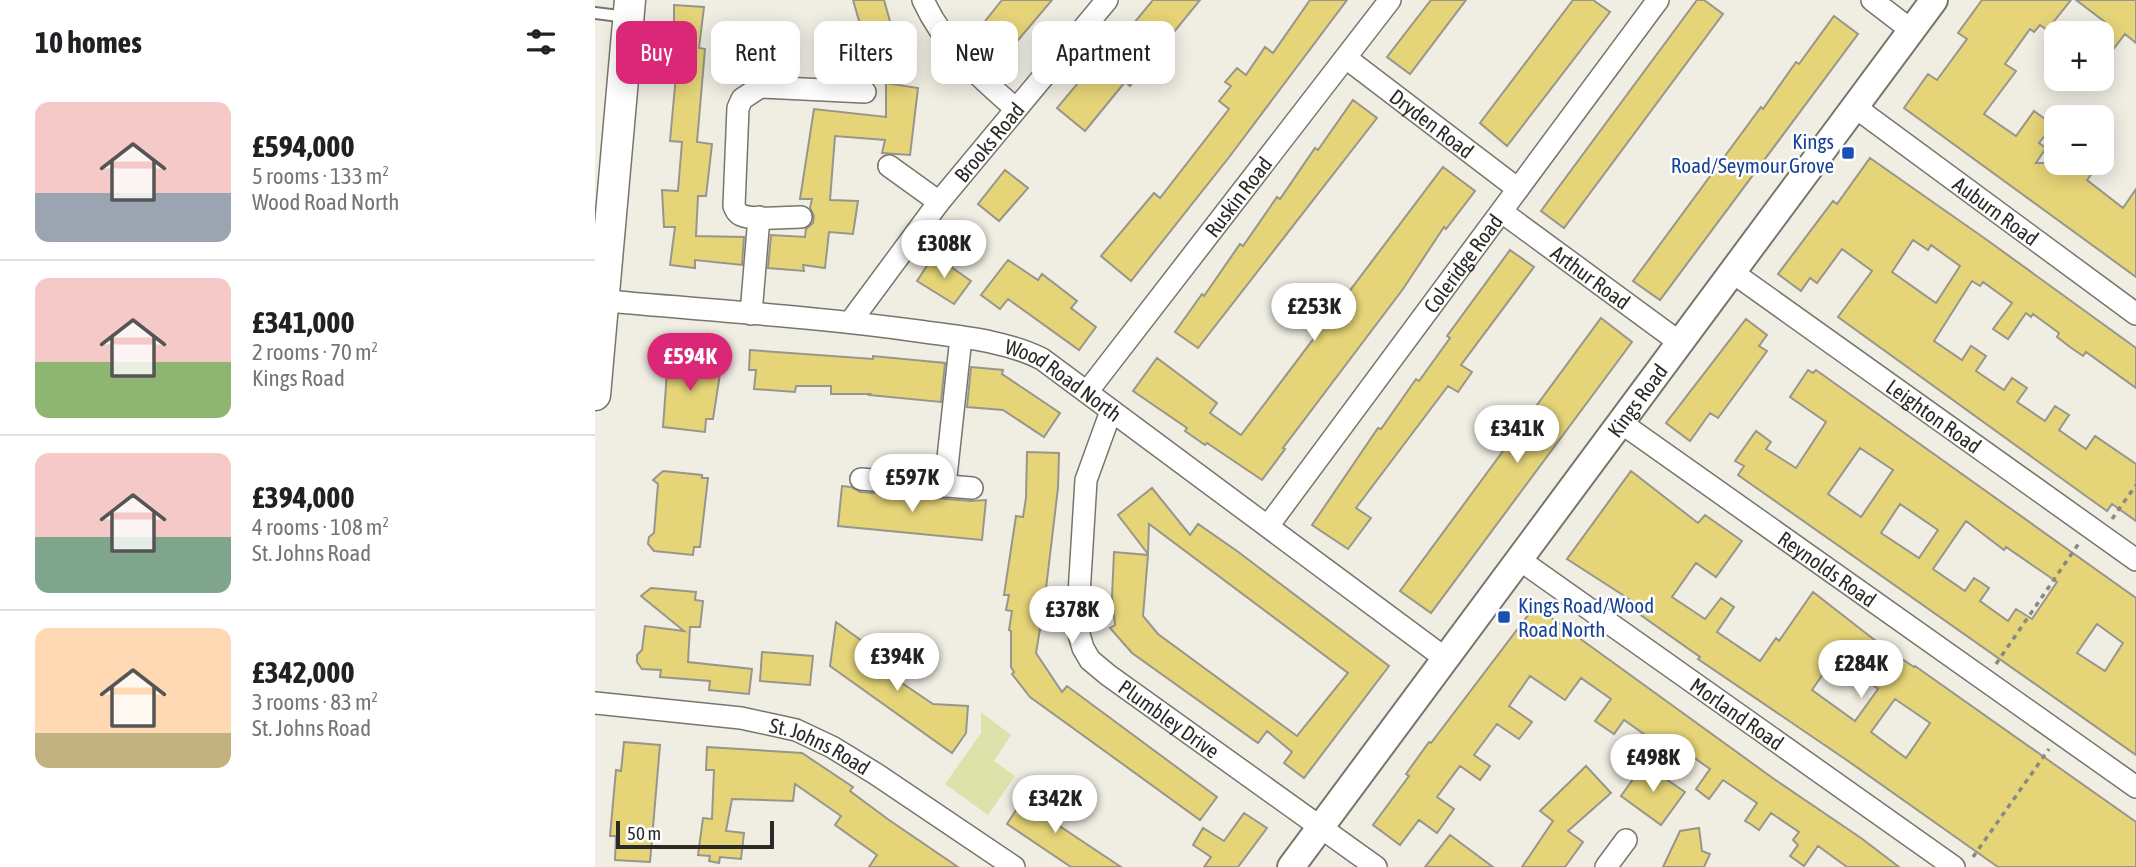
<!DOCTYPE html>
<meta charset="utf-8">
<style>
body{margin:0;font-family:"Asap Condensed",sans-serif;background:#f2f2f2;color:#202124;height:100vh;display:flex;flex-direction:column;font-size:26px;white-space:nowrap}
*{box-sizing:border-box;margin:0}
p{font-size:23px;color:#757577}
.icon{flex:none;width:38px;height:38px;fill:none;stroke:currentColor;stroke-width:2;stroke-linecap:round;stroke-linejoin:round}
.map{position:relative;flex:1;overflow:hidden}
.side{display:flex;flex-direction:column;background:#fff;width:595px}
.side>*{flex:none}
.hud{position:absolute;left:21px;top:21px;width:665px;height:63px;display:flex;gap:14px}
.tools{position:absolute;left:1449px;top:21px;display:grid;gap:14px}
.tools a{display:grid;place-items:center;width:70px;height:70px;border-radius:14px;background:#fff;box-shadow:0 4px 18px #0003;font-size:35px}
.scale{position:absolute;left:21px;bottom:18px;width:158px;box-sizing:border-box;padding-left:7px;border:4px solid #2a2a26;border-top:0;font-size:19px;line-height:24px;white-space:nowrap;color:#2a2a26;-webkit-text-stroke:5px #fff;paint-order:stroke}
.price{position:absolute;translate:-50% -60px;padding:0 16px;border-radius:24px;background:#fff;color:#222;font-size:23px;line-height:46px;filter:drop-shadow(0 2px 4px #0008)}
.price::after{content:'';position:absolute;left:50%;top:42px;width:21px;height:16px;margin-left:-10px;background:inherit;clip-path:polygon(0 0,100% 0,50% 100%)}
.price.current{background:#db2777;color:#fff}
ul{padding:0;list-style:none}
li{display:flex;align-items:center;gap:21px;height:175px;padding:0 35px}
li+li{border-top:2px solid #e0e0e0}
li span{display:grid;place-items:center;flex:none;width:196px;height:140px;border-radius:14px;color:#555}
li>.icon{margin-inline-start:auto}
span .icon{width:84px;height:84px;fill:#fffc;stroke-width:1}
li b{font-size:30px}
h2{display:flex;justify-content:space-between;align-items:center;height:84px;padding:0 35px;font-size:30px}
.tag{padding:0 24px;border-radius:14px;background:#fff;box-shadow:0 4px 18px #0003;font-size:24px;line-height:63px}
.tag.current{background:#db2777;color:#fff}
main{display:flex;flex:1;min-height:0}
.map>svg:first-child{display:block}
</style>
<main>
<section class="side">
<h2>10 homes<svg class="icon" aria-label="filters" viewBox="0 0 24 24"><path d="M4 7h16M4 17h16"/><circle cx="9" cy="7" r="2"/><circle cx="15" cy="17" r="2"/></svg></h2>
<ul>
<li><span style="background:linear-gradient(#f6c9c9 65%,#9aa5b1 0)"><svg class="icon" aria-label="home" viewBox="0 0 24 24"><path d="M3 11l9-7 9 7M6 9v11h12V9"/></svg></span><div><b>£594,000</b><p>5 rooms · 133 m²</p><p>Wood Road North</p></div></li>
<li><span style="background:linear-gradient(#f6c9c9 60%,#8fb573 0)"><svg class="icon" aria-label="home" viewBox="0 0 24 24"><path d="M3 11l9-7 9 7M6 9v11h12V9"/></svg></span><div><b>£341,000</b><p>2 rooms · 70 m²</p><p>Kings Road</p></div></li>
<li><span style="background:linear-gradient(#f6c9c9 60%,#7fa58c 0)"><svg class="icon" aria-label="home" viewBox="0 0 24 24"><path d="M3 11l9-7 9 7M6 9v11h12V9"/></svg></span><div><b>£394,000</b><p>4 rooms · 108 m²</p><p>St. Johns Road</p></div></li>
<li><span style="background:linear-gradient(#ffd9b3 75%,#c2b280 0)"><svg class="icon" aria-label="home" viewBox="0 0 24 24"><path d="M3 11l9-7 9 7M6 9v11h12V9"/></svg></span><div><b>£342,000</b><p>3 rooms · 83 m²</p><p>St. Johns Road</p></div></li>
</ul>
</section>
<div class="map">
<svg width="1541" height="867" viewBox="0 0 1541 867">
<rect width="100%" height="100%" fill="#f0eee3"/>
<path fill="#dbe3ab" d="M386,712L416,735L399,761L420,776L393,815L350,784L386,733Z"/>
<path fill="#e6d578" stroke="#98968c" stroke-width="2" fill-rule="evenodd" d="M258,0H289L302,46L274,55Z
M407,0H457L408,58L386,39L394,31L387,25Z
M558,0H605L535,86L530,82L490,131L462,108L492,72L496,75Z
M715,0H752L635,156L536,281L506,256L559,193L565,198L634,109L624,101L636,86L630,82L642,68L651,75L670,47L678,53Z
M836,0H871L815,74L792,57Z
M978,0H998L1015,12L912,146L885,123Z
M1102,0H1109L1128,14L969,228L946,211Z
M1387,0H1476L1452,30L1445,25L1439,32L1435,29L1410,64L1421,71L1389,114L1421,136L1439,111L1458,125L1444,143L1451,148L1441,163H1505L1492,180L1528,208L1541,189V277L1309,108L1333,74L1342,80L1372,39L1363,33Z
M1481,0H1541V43L1530,34L1507,64V26L1510,22Z
M79,5L109,7L104,48L110,49L102,142L117,144L111,196H103L101,236L149,237L147,265L100,260V268L75,265L80,227H69L67,190L83,191L87,142L75,141L85,31H79Z
M1239,16L1263,34L1065,300L1038,281L1166,107L1168,109L1201,62L1204,64Z
M291,83L323,88L315,155L287,153L290,140L240,136L235,200L263,201L258,234L234,232L230,268L208,265L209,271L173,268L176,235L210,237L211,229L218,223L219,216L215,208L217,199H205L219,109L291,117Z
M758,100L782,118L603,348L580,332L607,294L609,296L645,244L648,246L682,197L685,199L720,148L723,150Z
M1275,158L1392,240L1541,348V388L1491,352L1488,356L1475,347L1462,337L1464,333L1438,314L1436,317L1431,313L1413,339L1398,329L1417,303L1388,282L1385,286L1377,281L1339,341L1367,360L1376,346L1391,356L1381,371L1409,390L1417,378L1432,388L1422,402L1450,421L1460,406L1474,415L1464,430L1491,449L1500,436L1541,464V521L1517,504L1512,511L1495,499L1243,317L1277,271L1247,249L1222,283L1215,278L1206,291L1183,274L1238,201L1242,204ZM1318,240L1333,250L1336,245L1365,266L1341,303L1297,272Z
M848,167L880,191L851,229L849,227L808,289L688,448L690,449L667,480L612,443L610,445L590,431L592,428L538,391L562,358L622,403L615,413L646,435Z
M410,170L433,188L404,221L383,204Z
M915,250L939,267L866,365L877,372L863,392L853,386L761,508L776,518L753,549L717,525L783,428L786,429L821,379L824,381L855,338L852,336Z
M339,255L376,281L359,304L322,281Z
M413,260L443,280L447,274L482,301L476,308L501,327L484,350L413,299L405,309L386,295Z
M1006,318L1037,342L836,613L805,591Z
M1151,319L1172,335L1164,346L1172,351L1123,418L1115,413L1095,441L1071,423Z
M155,350L278,359V356L350,363L346,402L274,395L275,394H236V386H201L200,392L159,389L161,370H154Z
M97,352L116,353L115,374H125L118,419H111L110,432L68,427L73,358L96,359Z
M376,367L408,370L407,374L465,413L449,437L408,410L372,407Z
M1213,370L1218,373L1221,370L1541,598V755L1143,475L1149,466L1140,461L1161,431L1176,442L1171,449L1201,468L1231,422L1195,397ZM1265,448L1298,470L1266,517L1233,494ZM1305,504L1343,530L1324,558L1286,533ZM1371,521L1409,550L1411,547L1462,582L1437,619L1421,609L1413,621L1385,601L1394,588L1387,583L1379,578L1370,591L1338,569ZM1502,624L1528,643L1510,671L1482,653Z
M432,452L464,453L463,488L449,605L441,653L467,692L472,686L622,797L605,820L435,697L417,674L419,672L416,667V631L414,630L417,611L411,610L414,595H409L421,516L428,517L431,498Z
M68,471L107,475V478H113L105,547H99L98,555L59,551L53,544L54,537L59,533L63,484L58,480Z
M1036,471L1103,523L1110,515L1147,541L1121,577L1101,563L1077,597L1110,619L1126,598L1139,607L1122,632L1165,661L1181,638L1184,641L1218,592L1286,645L1319,667L1320,666L1541,822V867H1403L1253,761L1103,659L1105,657L1030,604L1034,599L972,559ZM1240,657L1283,689L1260,721L1217,690ZM1300,699L1335,723L1311,758L1276,732Z
M247,486L256,487L265,492L376,501L391,500L387,540L243,526Z
M557,488L595,535L603,524L642,551L794,666L709,778L689,763L697,752L672,731L663,743L537,653L515,628L520,625L517,597L519,552L553,555L548,616L563,634L702,736L753,673L554,524L553,554L523,515Z
M56,588L101,592L100,600L108,601L105,627H95L93,662L157,669L154,694L114,690L115,681L65,677L66,670L47,669L42,662V655L47,650L50,626L89,631L46,596Z
M940,606L1179,779L1266,838L1304,867H1252L1223,846L1209,866L1195,856L1203,845L1198,840L1204,832L1176,813L1164,830L1157,825L1150,821L1162,803L1128,780L1114,799L1101,789L1115,769L1081,745L1076,753L1029,720L1019,734L1000,721L1016,699L986,678L970,700L935,676L914,706L937,722L924,739L902,724L879,755L895,766L885,780L865,766L842,797L859,809L842,833L824,820L805,845L778,825L814,776L811,774L834,742L836,743Z
M241,622L271,644L270,658L338,704L373,706L371,733L357,753L235,666Z
M167,652L218,656L215,685L165,681Z
M29,742L65,745L55,862L20,860L21,836H15L21,770L26,771Z
M112,747L207,753L258,787L255,791L294,820L363,867H274L282,855L240,825L246,816L200,784L198,801L137,799L131,831L149,833L146,859L125,857L124,863L114,861L115,856L103,855L108,818L117,819L119,770H111Z
M1049,764L1090,792L1066,825L1026,796Z
M991,766L1016,793L973,831L988,842L970,867H927L958,821L945,811Z
M447,795L472,812L463,825L526,867H476L412,824L427,801L438,808Z
M649,813L672,828L643,867H609L616,857L598,845L608,828L629,841Z
M1104,828L1107,851L1115,854L1109,867H1068L1085,831Z
M855,835L898,867H830Z"/>
<g fill="none" stroke-linecap="round" stroke-linejoin="round">
<defs>
<path id="service" d="M0,13L32,17"/>
<g id="minor">
<path d="M328,0C349,46 384,77 421,109"/>
<path d="M1277,0L1316,30"/>
<path id="s1" d="M751,58L923,189"/>
<path id="s2" d="M1260,107L1541,314"/>
<path d="M294,166L344,202"/>
<path id="s3" d="M907,212L1084,342"/>
<path d="M206,217C191,217 159,221 146,215C141,213 141,210 139,206L143,108L147,99L165,87L270,92"/>
<path id="s4" d="M1137,272L1541,560"/>
<path id="s5" d="M0,300C108,310 216,316 323,331C365,337 409,340 447,359L851,659"/>
<path d="M156,314L164,217"/>
<path id="s6" d="M256,321L344,202L512,0"/>
<path id="s7" d="M492,392L795,0"/>
<path id="s8" d="M516,411L491,480L482,627L488,648L495,660L513,675L781,867"/>
<path id="s9" d="M1025,422L1541,787"/>
<path d="M266,479L377,488"/>
<path d="M350,486L366,337"/>
<path id="s10" d="M673,526L1063,0"/>
<path id="s11" d="M925,560L1359,867"/>
<path id="s12" d="M0,703L146,718L201,730L237,747L281,774L419,867"/>
<path d="M1011,867L1031,840"/>
</g>
<g id="tertiary">
<path id="s13" d="M696,867L1339,0"/>
</g>
<path id="secondary" d="M0,395L35,0"/>
</defs>
<use href="#service" stroke="#77766c" stroke-width="14"/>
<use href="#minor" stroke="#77766c" stroke-width="24"/>
<use href="#tertiary" stroke="#77766c" stroke-width="30"/>
<use href="#secondary" stroke="#77766c" stroke-width="33"/>
<path stroke="#898981" stroke-width="3.5" stroke-dasharray="5 5" stroke-linecap="butt" d="M1517,519L1541,485
M1401,664L1484,543
M1378,857L1454,749"/>
<use href="#service" stroke="#fff" stroke-width="10"/>
<use href="#minor" stroke="#fff" stroke-width="21"/>
<use href="#tertiary" stroke="#fff" stroke-width="26"/>
<use href="#secondary" stroke="#fff" stroke-width="30"/>
</g>
<g fill="#1a4fb4" stroke="#fff" stroke-width="2.5">
<rect x="1246" y="146" width="14" height="14" rx="3.5"/>
<rect x="902" y="610" width="14" height="14" rx="3.5"/>
</g>
<g text-anchor="middle" dominant-baseline="central" stroke-width="5" stroke-linejoin="round" paint-order="stroke">
<g font-size="21" fill="#2a2a26" stroke="#fff">
<text stroke="none"><textPath href="#s1" startOffset="108">Dryden Road</textPath></text>
<text stroke="none"><textPath href="#s6" startOffset="226">Brooks Road</textPath></text>
<text stroke="none"><textPath href="#s7" startOffset="247">Ruskin Road</textPath></text>
<text stroke="none"><textPath href="#s2" startOffset="175">Auburn Road</textPath></text>
<text stroke="none"><textPath href="#s10" startOffset="327">Coleridge Road</textPath></text>
<text stroke="none"><textPath href="#s3" startOffset="110">Arthur Road</textPath></text>
<text stroke="none"><textPath href="#s5" startOffset="481">Wood Road North</textPath></text>
<text stroke="none"><textPath href="#s13" startOffset="581">Kings Road</textPath></text>
<text stroke="none"><textPath href="#s4" startOffset="248">Leighton Road</textPath></text>
<text stroke="none"><textPath href="#s9" startOffset="254">Reynolds Road</textPath></text>
<text stroke="none"><textPath href="#s11" startOffset="266">Morland Road</textPath></text>
<text stroke="none"><textPath href="#s8" startOffset="355">Plumbley Drive</textPath></text>
<text stroke="none"><textPath href="#s12" startOffset="231">St. Johns Road</textPath></text>
</g>
<g font-size="21" fill="#164399" stroke="#fff" text-anchor="end">
<text x="1239" y="141">Kings<tspan x="1239" dy="24">Road/Seymour Grove</tspan></text>
<text x="923" y="605" text-anchor="start">Kings Road/Wood<tspan x="923" dy="24">Road North</tspan></text>
</g>
</g>
</svg>
<div class="tools">
<a>+</a>
<a>−</a>
</div>
<div class="scale">50 m</div>
<b class="price" style="left:349px;top:280px">£308K</b>
<b class="price" style="left:719px;top:343px">£253K</b>
<b class="price current" style="left:95px;top:393px">£594K</b>
<b class="price" style="left:922px;top:465px">£341K</b>
<b class="price" style="left:317px;top:514px">£597K</b>
<b class="price" style="left:477px;top:646px">£378K</b>
<b class="price" style="left:302px;top:693px">£394K</b>
<b class="price" style="left:1266px;top:700px">£284K</b>
<b class="price" style="left:1058px;top:794px">£498K</b>
<b class="price" style="left:460px;top:835px">£342K</b>
<div class="hud">
<a class="tag current">Buy</a>
<a class="tag">Rent</a>
<a class="tag">Filters</a>
<a class="tag">New</a>
<a class="tag">Apartment</a>
</div>
</div>
</main>
